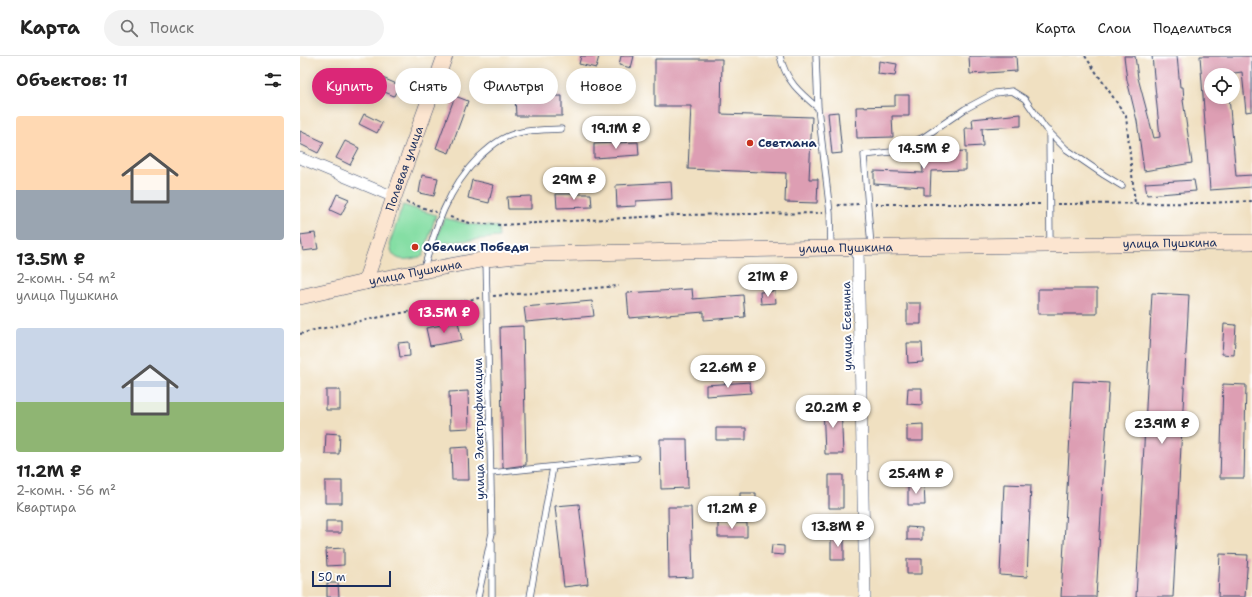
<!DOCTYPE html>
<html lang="ru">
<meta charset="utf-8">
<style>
body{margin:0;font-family:"Shantell Sans",sans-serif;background:#f2f2f2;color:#222;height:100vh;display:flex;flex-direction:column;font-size:15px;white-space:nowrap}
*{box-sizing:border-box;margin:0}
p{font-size:13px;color:#767676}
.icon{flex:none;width:22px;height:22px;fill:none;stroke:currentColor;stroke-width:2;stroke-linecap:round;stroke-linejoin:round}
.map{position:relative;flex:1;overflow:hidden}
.side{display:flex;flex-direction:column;background:#fff;width:300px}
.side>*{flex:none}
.top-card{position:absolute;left:12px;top:12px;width:380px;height:36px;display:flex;gap:8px}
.tools{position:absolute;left:904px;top:12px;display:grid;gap:8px}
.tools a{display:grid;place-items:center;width:36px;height:36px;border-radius:50%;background:#fff;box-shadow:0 2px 10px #0003;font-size:20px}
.scale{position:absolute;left:12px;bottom:10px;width:79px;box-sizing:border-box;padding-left:4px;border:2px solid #1b2f5e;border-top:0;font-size:11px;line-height:14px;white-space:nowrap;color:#1b2f5e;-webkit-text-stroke:3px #fff;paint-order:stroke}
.price{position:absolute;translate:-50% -34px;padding:0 9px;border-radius:14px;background:#fff;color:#222;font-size:13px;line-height:26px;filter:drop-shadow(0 1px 2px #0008)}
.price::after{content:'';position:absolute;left:50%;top:24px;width:12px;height:9px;margin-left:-6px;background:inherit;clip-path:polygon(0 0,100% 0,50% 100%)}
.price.on{background:#db2777;color:#fff}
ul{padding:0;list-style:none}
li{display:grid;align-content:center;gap:8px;height:212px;padding:0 16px}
li span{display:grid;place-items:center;height:124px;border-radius:4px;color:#555}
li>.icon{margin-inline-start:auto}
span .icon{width:72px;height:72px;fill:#fffc;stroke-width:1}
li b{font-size:17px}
h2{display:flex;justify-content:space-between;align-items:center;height:48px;padding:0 16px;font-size:17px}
.pill{padding:0 14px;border-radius:18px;background:#fff;box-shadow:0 2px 10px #0003;font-size:14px;line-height:36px}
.pill.on{background:#db2777;color:#fff}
header{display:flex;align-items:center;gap:24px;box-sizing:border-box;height:56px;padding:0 20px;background:#fff;border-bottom:1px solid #e0e0e0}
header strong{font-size:19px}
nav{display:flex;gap:22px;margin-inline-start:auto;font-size:14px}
.search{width:280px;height:36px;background:#f2f2f2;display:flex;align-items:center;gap:10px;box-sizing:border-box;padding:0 14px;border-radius:22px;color:#767676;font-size:15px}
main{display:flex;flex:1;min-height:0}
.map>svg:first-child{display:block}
</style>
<header>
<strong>Карта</strong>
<div class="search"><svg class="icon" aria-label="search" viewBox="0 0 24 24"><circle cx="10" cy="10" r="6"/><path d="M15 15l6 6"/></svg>Поиск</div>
<nav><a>Карта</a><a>Слои</a><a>Поделиться</a></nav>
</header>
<main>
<section class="side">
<h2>Объектов: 11<svg class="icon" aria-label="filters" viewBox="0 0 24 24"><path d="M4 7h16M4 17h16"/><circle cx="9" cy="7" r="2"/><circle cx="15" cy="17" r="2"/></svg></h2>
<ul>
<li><span style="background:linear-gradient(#ffd9b3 60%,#9aa5b1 0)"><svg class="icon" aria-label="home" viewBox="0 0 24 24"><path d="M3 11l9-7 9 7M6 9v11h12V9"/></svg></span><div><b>13.5M ₽</b><p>2-комн. · 54 m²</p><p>улица Пушкина</p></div></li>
<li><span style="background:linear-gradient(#c9d6e8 60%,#8fb573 0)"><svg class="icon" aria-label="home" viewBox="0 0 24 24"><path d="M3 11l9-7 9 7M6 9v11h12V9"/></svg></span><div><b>11.2M ₽</b><p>2-комн. · 56 m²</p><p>Квартира</p></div></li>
</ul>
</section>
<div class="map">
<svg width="952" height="541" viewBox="0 0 952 541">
<rect width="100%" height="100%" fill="#fff"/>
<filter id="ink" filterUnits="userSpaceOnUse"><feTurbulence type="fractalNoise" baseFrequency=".025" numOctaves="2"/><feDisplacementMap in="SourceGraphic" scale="8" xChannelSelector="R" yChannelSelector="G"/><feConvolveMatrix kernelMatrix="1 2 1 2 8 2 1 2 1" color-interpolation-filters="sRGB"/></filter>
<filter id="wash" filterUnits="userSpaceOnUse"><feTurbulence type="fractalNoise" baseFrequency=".012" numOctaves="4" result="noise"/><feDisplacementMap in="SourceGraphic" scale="16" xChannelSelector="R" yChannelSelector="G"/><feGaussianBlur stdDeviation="0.9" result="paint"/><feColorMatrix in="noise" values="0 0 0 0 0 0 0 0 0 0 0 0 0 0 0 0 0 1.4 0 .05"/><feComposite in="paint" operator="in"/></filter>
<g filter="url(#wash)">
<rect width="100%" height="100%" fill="#f0e0c1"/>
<path fill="#85dea4" stroke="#508681" d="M103,149L136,159L123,200C107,204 91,209 90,186Z
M144,162L169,168L198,171L199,181L135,188Z"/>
<g id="blocks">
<path fill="#dd9eb3" d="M281,0H299L296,12L279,8Z
M321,0H334L331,12L319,9Z
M669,0H716L717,15L670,18Z
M824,0H835L838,22L854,82L860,81L852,0H877L880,31H883L884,43L883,44L892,107L844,115L837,65L827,24Z
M900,0H952V55L946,56L942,16L927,18V19H911V41H929L936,120L952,119V131L910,134Z
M355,3H422L421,58L512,61L509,123H518L517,147L485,146L486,117L388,113L391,50H355Z
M579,5L597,8L595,20L578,18Z
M78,20L99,29L94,40L73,31Z
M595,39H609V60H592L593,81L557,82L556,51L595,50Z
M155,40L168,45L149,97L136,92Z
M262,40V60H216L215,41Z
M538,56L542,97L532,98L528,57Z
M64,58L82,67L77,77L59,68Z
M721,58V70L682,72L683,90L666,91L665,72H673L672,63Z
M0,75L24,86L18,97L0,88Z
M45,85L59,92L50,109L36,102Z
M338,86L339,99L294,102V88Z
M666,95V114L631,115L630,139H624V131L574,128V115L623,117L622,97Z
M122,119L138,122L134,140L119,137Z
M172,124L193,129L189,147L168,142Z
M894,124L896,135L847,139L845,127Z
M371,126L372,143L336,145V150L317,151L316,129Z
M37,138L49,143L41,159L30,154Z
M256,138H291L292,151L257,152Z
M231,140V153H208L207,141Z
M15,177L18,193L3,195L0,179Z
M392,233L393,243L443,239L445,261L404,264V256L329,262L327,237Z
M738,233H797V258H738Z
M475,235L476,247L461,248L460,236Z
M852,237L889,239L873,541H836Z
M292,245L294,260L226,266L224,251Z
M607,247H621V268H607Z
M158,266L162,284L130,290L126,272Z
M924,268L936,269L934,299L922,298Z
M223,270L226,409L203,412L200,271Z
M109,286L110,300L100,301L98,287Z
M607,287H622L623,306L608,307Z
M773,325L809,327L796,541H761Z
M450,326L451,337L406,340V329Z
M923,328L946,329L944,422H920Z
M608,332H622V349L607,348Z
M26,334H40V354H26Z
M168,335L169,372L150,373L149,336Z
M541,347L543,398H525L523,348Z
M623,368V385H607V369Z
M416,372H446V384H416Z
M26,377L40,378L39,398H25Z
M360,383H387L388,432L361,433Z
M168,391L169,424H152L151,392Z
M529,419H543V452H529Z
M25,425H42V447H25Z
M624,428L625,449H608V429Z
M704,428L731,429L727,521L700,519Z
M440,437H456V447H440Z
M279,448L288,528L264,531L255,450Z
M368,451H391L393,521L369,522Z
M26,465H41V477H26Z
M418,467H447V481H418Z
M607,471L622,472V484H607Z
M531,480H544V504H531Z
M472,489L484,490V499L471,498Z
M44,492V509L27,510L26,493Z
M920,498L948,499L945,541H918Z
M607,503H622V518H607Z
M27,527H38L39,541H27Z"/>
</g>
</g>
<g filter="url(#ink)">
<use href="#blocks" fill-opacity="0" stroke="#3b4a6d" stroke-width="1"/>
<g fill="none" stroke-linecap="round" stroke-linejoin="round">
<defs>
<path id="lane" d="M480,0C486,25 499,36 518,52
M516,0L518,52L530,157L531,191
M749,75L750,189
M571,191L564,99L591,96L624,81L665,53L695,37L712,35L725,43L745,72L766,93L804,119L822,130
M124,213C135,172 148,132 179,101C187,94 196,85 206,81C223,73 243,74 261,73
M191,417L336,402
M178,541L192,477L186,203
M192,541V487
M230,541L253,411"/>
<path id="street" d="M0,102L94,141
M558,191L565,541"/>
<g id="secondary">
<path id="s1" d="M65,226L94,141L145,0"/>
<path id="s2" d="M0,241L65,226L186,203L237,198L531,192L952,186"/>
</g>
</defs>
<use href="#lane" stroke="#3b4a6d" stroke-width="7"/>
<use href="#street" stroke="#3b4a6d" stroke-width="12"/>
<use href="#secondary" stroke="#3b4a6d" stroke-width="16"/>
<path stroke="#3b4a6d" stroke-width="2" stroke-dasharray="3 3" stroke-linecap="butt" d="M785,0L826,60L835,147
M106,146L136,156
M575,148H742
M757,148L908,147L952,145
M538,150L539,149L560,148
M150,161L170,167L201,169L378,159L522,157
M193,240L319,230
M0,278L14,274L179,242"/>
<use href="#lane" stroke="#fff" stroke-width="5.5"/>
<use href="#street" stroke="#fff" stroke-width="11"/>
<use href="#secondary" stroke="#fce5d0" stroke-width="15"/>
</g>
</g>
<g fill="#c8321e" stroke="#fff" stroke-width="1.5">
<circle cx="450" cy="87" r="4"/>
<circle cx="115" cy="191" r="4"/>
</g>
<g text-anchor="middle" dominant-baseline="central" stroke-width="4" stroke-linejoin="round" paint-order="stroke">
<g font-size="12" font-weight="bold" fill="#1b2f5e" stroke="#fff" text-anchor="start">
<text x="458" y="87">Светлана</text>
<text x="123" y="191">Обелиск Победы</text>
</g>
<g font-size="12" fill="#1b2f5e" stroke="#fff">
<text stroke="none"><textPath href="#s1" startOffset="120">Полевая улица</textPath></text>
<text stroke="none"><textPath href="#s2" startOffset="874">улица Пушкина</textPath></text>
<text stroke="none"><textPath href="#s2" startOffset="550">улица Пушкина</textPath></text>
<text stroke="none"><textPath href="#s2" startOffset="118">улица Пушкина</textPath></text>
<text transform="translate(547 270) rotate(-91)">улица Есенина</text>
<text transform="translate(179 373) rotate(-91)">улица Электрификации</text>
</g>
</g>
</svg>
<div class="tools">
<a><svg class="icon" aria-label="locate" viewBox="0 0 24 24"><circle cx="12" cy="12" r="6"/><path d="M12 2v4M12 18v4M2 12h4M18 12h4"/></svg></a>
</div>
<div class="scale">50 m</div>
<b class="price" style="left:316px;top:94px">19.1M ₽</b>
<b class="price" style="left:624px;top:114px">14.5M ₽</b>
<b class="price" style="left:274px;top:145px">29M ₽</b>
<b class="price" style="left:468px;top:242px">21M ₽</b>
<b class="price on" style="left:144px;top:278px">13.5M ₽</b>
<b class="price" style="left:428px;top:333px">22.6M ₽</b>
<b class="price" style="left:533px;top:373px">20.2M ₽</b>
<b class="price" style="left:862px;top:389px">23.9M ₽</b>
<b class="price" style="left:616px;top:439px">25.4M ₽</b>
<b class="price" style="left:432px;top:474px">11.2M ₽</b>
<b class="price" style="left:538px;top:492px">13.8M ₽</b>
<div class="top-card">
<a class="pill on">Купить</a>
<a class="pill">Снять</a>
<a class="pill">Фильтры</a>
<a class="pill">Новое</a>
</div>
</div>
</main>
